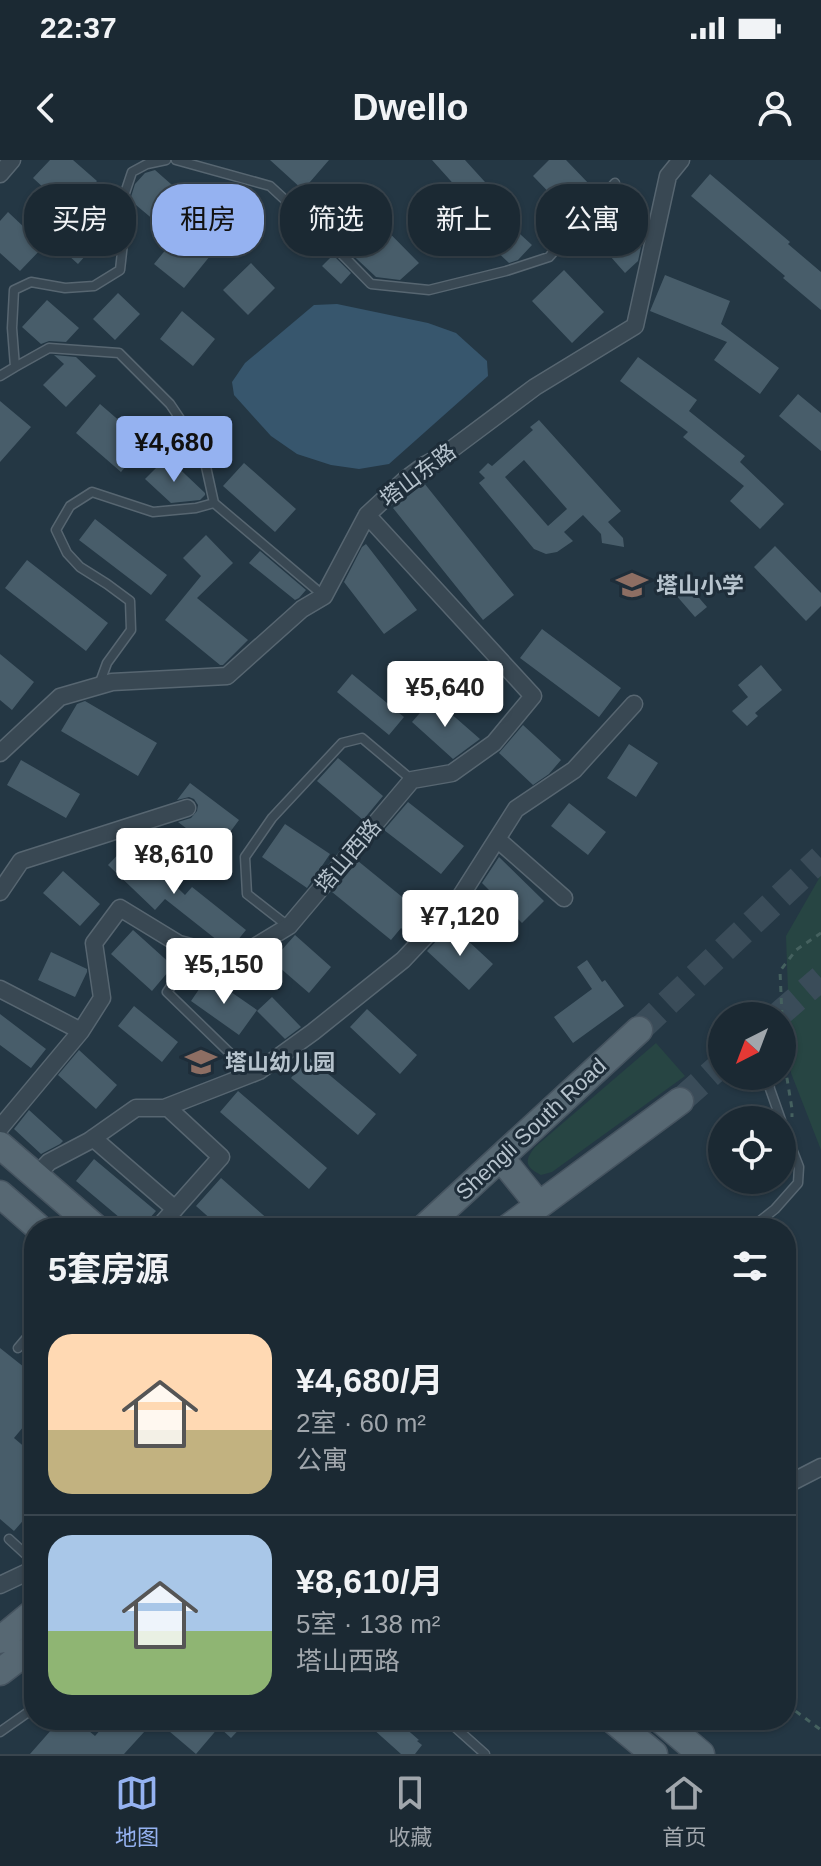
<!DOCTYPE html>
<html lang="zh">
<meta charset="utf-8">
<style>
body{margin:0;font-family:Arial,"Noto Sans SC",sans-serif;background:#28353f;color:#f1f3f6;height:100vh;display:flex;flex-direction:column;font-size:30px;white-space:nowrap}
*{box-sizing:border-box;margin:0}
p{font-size:26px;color:#a0a6ac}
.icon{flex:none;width:44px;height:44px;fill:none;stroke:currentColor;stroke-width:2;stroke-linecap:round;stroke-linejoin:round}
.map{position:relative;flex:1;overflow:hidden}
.drawer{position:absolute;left:24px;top:1058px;width:772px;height:512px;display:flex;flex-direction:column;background:#1b2933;border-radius:32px;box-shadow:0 2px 6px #0004,0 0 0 2px #39454e}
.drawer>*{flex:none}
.guide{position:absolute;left:24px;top:24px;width:774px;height:72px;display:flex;gap:16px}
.needle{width:52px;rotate:222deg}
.buttons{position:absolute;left:708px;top:842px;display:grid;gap:16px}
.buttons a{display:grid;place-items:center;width:88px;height:88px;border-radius:50%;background:#1b2933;box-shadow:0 2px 6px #0004,0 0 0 2px #39454e;font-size:40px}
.price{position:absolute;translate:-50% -68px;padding:0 18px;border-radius:8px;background:#fff;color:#222;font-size:26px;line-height:52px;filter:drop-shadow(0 2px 4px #0008)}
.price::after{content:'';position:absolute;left:50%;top:48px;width:24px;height:18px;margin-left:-12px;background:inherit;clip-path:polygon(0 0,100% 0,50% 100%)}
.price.active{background:#95b2f1;color:#111}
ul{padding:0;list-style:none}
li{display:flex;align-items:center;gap:24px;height:200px;padding:0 24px}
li+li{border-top:2px solid #39454e}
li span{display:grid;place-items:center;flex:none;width:224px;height:160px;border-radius:24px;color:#555}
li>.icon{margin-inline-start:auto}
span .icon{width:96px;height:96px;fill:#fffc;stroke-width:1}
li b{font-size:34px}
h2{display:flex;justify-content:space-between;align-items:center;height:96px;padding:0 24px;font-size:34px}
.chip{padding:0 28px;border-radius:32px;background:#1b2933;box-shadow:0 2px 6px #0004,0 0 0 2px #39454e;font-size:28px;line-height:72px}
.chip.active{background:#95b2f1;color:#111}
.status{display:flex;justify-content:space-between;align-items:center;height:56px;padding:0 40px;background:#1b2933;direction:ltr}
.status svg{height:22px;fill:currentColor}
header{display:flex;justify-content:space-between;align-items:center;height:104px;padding:0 24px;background:#1b2933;font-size:36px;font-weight:600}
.tabs{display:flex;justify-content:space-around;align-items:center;height:112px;border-top:2px solid #39454e;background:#1b2933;font-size:22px;color:#a0a6ac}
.tabs a{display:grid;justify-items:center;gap:4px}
.tabs .active{color:#95b2f1}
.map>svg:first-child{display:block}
</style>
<div class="status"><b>22:37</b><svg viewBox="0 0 49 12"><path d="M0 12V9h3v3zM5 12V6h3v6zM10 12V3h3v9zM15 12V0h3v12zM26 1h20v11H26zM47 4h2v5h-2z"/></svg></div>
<header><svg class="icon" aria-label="back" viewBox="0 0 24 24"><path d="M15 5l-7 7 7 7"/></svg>Dwello<svg class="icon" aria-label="person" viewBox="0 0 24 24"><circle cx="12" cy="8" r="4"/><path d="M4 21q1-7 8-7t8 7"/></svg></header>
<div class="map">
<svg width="821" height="1594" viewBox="0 0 821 1594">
<rect width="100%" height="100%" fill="#243744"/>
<path fill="#274543" d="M821,715V990L791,913L786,776Z
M656,883L685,916L552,1012L541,1015C525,1007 524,1001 535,987Z"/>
<path fill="#37566d" d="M337,144L428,163L456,173L487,201L488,216L389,304L359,309L331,305L297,294L271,276L234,235L232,222L245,203L314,145Z"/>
<path fill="#485d6a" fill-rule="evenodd" d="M50,0H73L97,21L70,52L33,18Z
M270,0H329L303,30Z
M432,0H465L485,22L467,39Z
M549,0H566L591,26L566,50L533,16Z
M155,10L180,32L155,61L130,40L135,24L145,13Z
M710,14L790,82L788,84L821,112V150L783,118L785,116L691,36Z
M229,23L258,49L232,78L203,52Z
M351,34L419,103L400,120L376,117L342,85L346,81L325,61Z
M615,46L643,78L638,101L625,113L588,71Z
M74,49L104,75L78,104L49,78Z
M494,50L532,85L518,100L509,103L474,70Z
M8,52L44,86L20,111L0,93V61Z
M180,72L210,96L184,128L154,104Z
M333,95L351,113L341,124L322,106Z
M251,103L275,128L248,155L223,130Z
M564,110L604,152L572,183L532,141Z
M665,115L730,141L721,164L779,208L760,234L714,200L727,182L650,151Z
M118,133L140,154L115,180L93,159Z
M47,140L79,168L66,182L49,181L41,184L22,167Z
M182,151L215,179L193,206L160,179Z
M54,195L76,197L96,216L66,247L43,225L64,204Z
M638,197L697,240L689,251L745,296L740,302L784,344L760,369L730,341L744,326L683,277L688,272L620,221Z
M798,234L821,253V291L779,256Z
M0,241L31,267L0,302Z
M100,244L145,283L121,312L76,273Z
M539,260L621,351L608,362L623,378L624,387L602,383L601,374L583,355L564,372L573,381L557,392L546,394L534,389L479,323L485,318L479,312L488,303L492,306L533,270L530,267ZM524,300L567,349L548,366L505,317Z
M167,297L205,333V335L200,340L171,343L145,319Z
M244,303L296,349L275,372L223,326Z
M424,323L514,435L483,460L393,348Z
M95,359L167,415L151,435L79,380Z
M206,375L233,403L197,438L248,480L223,505H220L165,460L201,416L183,398Z
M366,384L417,450L384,474L344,422L362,387Z
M775,386L821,433V446L806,461L754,407Z
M260,391L306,430L299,438L295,440L249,403Z
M27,400L108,463L86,491L5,428Z
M687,424L707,447L695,457L675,434Z
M542,469L621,528L599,557L520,498Z
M0,494L34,522L12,550L0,540Z
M761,505L782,530L755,553L758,556L747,566L732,551L748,537L738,525Z
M352,514L404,557L389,575L337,532Z
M433,538L480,579L453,599L412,562Z
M85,541L157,583L138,616L61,571L77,544Z
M523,565L561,600L549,614L533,625L499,593Z
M629,584L658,603L636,637L607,618Z
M338,598L383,636L363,660L317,621Z
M21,600L80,634L66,658L7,625Z
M190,623L239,660L216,691L178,662L191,658L197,651L198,645L194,639L189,637L177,640Z
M408,642L464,686L441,714L384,670Z
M569,643L606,672L588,695L551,666Z
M285,664L330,694L307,728L262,697Z
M130,682L185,735L192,727L246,770L232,787L222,784L165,739L155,750L108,705Z
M499,697L544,741L522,763L482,723Z
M358,701L428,758L410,776L401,768L391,780L332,732Z
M63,711L100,744L80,766L43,733Z
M451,765L493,804L469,830L427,791Z
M133,770L173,806L152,831L111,794Z
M295,775L331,807L309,833L272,801Z
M51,792L87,809V812L75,837L38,820Z
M587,800L602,822L605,820L624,846L573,883L554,857L592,829L577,807Z
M208,816L257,850L239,875L191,841Z
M272,837L301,867L285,879L257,851Z
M134,846L178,882L162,902L118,866Z
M367,849L417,895L400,914L350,867Z
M0,854L46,889L31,908L0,885Z
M79,890L117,925L96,949L58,915Z
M308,897L376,954L358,975L291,918Z
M238,931L327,1008L309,1029L220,952Z
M29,950L63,981L60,984L41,994L14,969Z
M94,999L156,1051L141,1068H132L76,1021Z
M221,1018L278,1068H221L196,1046Z
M0,1188L34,1215V1254L14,1278L34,1295V1348L14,1371L0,1359Z
M60,1560H76L95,1576L109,1560H155L124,1594H30Z
M156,1560H248L231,1578L219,1567L196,1594Z
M363,1560H396L419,1580L417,1581L422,1585L415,1594H401Z"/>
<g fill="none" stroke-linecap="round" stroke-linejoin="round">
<path stroke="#3a4c59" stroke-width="26" stroke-dasharray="26 13" stroke-linecap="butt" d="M777,856L821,818
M639,870L821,698
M680,941L722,904"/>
<defs>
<path id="lane" d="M176,0L270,26L322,74L371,124L429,130L506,111L549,97L615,23
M15,207L49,188L119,193L170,244L203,293L214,343L324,436
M0,216L15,207L12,168L14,130L31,122L65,128L94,126L120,110L126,56L123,39L132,12L147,4L166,0
M99,525L107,503L131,470L130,441L107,424L80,407L67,393L56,370L70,346L92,332L153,352L196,348L214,343
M288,766L247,734L245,697L272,658L342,583L362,578L412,620
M197,789L167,832L235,898
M768,916L770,929L781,960
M751,1068L775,1049L798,1023L799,1007L782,963
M18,1188L34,1169
M9,1379L34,1402
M447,1560L485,1594
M0,1572L34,1548"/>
<path id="street" d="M0,14L12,0
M0,593L60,537L112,522L227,516L302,449L324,436L367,355L406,319L425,305L444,295L535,227L635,166L668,16L681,0
M497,679L564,738
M0,732L21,701L187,648
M0,829L81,871
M0,968L81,871L102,838L94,783L120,748L179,784L235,799L289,766L412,620L452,613L494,583L533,536L367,355
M93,978L175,1049
M36,1016L49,1002L89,981L136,948H164L259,911L313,872L403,800L455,745L516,649L574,610L634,544
M158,1068L221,997L167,947
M786,1325L821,1307
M0,1425L34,1409"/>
<path id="primary" d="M0,985L96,1068
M501,998L539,1045
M0,1034L39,1068
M424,1068L639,870
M508,1068L680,941
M0,1480L34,1452
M0,1512L34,1486
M613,1560L654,1594
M661,1560L701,1594"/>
</defs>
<use href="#lane" stroke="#576671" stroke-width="11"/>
<use href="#street" stroke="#576671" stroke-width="19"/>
<use href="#primary" stroke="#465460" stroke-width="29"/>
<path stroke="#45615f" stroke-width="3" stroke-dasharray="6 6" stroke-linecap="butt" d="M782,856L780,811L796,790L821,773
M782,870L783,894L792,949V957
M786,1544L821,1570"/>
<use href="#lane" stroke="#394853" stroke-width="8"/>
<use href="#street" stroke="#394853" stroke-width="16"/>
<use href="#primary" stroke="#576873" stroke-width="26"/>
</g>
<defs>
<symbol id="school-bare" viewBox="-9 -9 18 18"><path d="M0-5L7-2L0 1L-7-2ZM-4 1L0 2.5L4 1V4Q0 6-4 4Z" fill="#8d6e63" stroke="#1e2d39" stroke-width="2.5" paint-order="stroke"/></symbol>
</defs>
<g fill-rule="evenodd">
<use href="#school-bare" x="610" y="403" width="44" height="44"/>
<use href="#school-bare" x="179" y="880" width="44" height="44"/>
</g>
<g text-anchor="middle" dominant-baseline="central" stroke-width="6" stroke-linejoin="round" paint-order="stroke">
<g font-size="22" fill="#b6c3cd" stroke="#1e2d39">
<text transform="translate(418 315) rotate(-37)">塔山东路</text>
<text transform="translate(348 696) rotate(-50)">塔山西路</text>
<text transform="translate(531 969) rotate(-43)">Shengli South Road</text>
</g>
<g font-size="22" font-weight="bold" fill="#b6c3cd" stroke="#1e2d39" text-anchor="start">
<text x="656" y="425">塔山小学</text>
<text x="225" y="902">塔山幼儿园</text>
</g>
</g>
</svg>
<div class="buttons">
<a><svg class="needle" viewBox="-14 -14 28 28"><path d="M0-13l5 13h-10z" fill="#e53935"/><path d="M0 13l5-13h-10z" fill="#a0a6ac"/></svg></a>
<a><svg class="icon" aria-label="locate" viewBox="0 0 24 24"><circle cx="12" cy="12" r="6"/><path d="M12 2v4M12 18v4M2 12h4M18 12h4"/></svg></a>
</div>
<b class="price active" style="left:174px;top:324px">¥4,680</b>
<b class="price" style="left:445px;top:569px">¥5,640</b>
<b class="price" style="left:174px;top:736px">¥8,610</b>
<b class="price" style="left:460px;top:798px">¥7,120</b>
<b class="price" style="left:224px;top:846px">¥5,150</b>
<div class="guide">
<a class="chip">买房</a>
<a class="chip active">租房</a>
<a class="chip">筛选</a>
<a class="chip">新上</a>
<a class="chip">公寓</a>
</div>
<section class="drawer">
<h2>5套房源<svg class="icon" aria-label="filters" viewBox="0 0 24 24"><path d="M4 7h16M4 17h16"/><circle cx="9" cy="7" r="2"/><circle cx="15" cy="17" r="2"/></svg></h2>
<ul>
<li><span style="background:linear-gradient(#ffd9b3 60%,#c2b280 0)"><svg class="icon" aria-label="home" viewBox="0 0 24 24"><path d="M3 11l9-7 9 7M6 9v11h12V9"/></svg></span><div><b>¥4,680/月</b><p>2室 · 60 m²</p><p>公寓</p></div></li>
<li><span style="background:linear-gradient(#a9c7e8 60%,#8fb573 0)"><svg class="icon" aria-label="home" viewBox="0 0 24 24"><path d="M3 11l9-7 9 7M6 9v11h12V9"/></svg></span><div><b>¥8,610/月</b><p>5室 · 138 m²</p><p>塔山西路</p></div></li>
</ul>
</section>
</div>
<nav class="tabs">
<a class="active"><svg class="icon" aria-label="map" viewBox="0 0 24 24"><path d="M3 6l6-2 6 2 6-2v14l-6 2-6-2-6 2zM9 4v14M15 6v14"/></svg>地图</a>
<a><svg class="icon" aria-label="saved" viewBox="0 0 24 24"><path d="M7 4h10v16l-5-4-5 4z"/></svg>收藏</a>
<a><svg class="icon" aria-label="home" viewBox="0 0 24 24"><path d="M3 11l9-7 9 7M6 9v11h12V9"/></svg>首页</a>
</nav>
